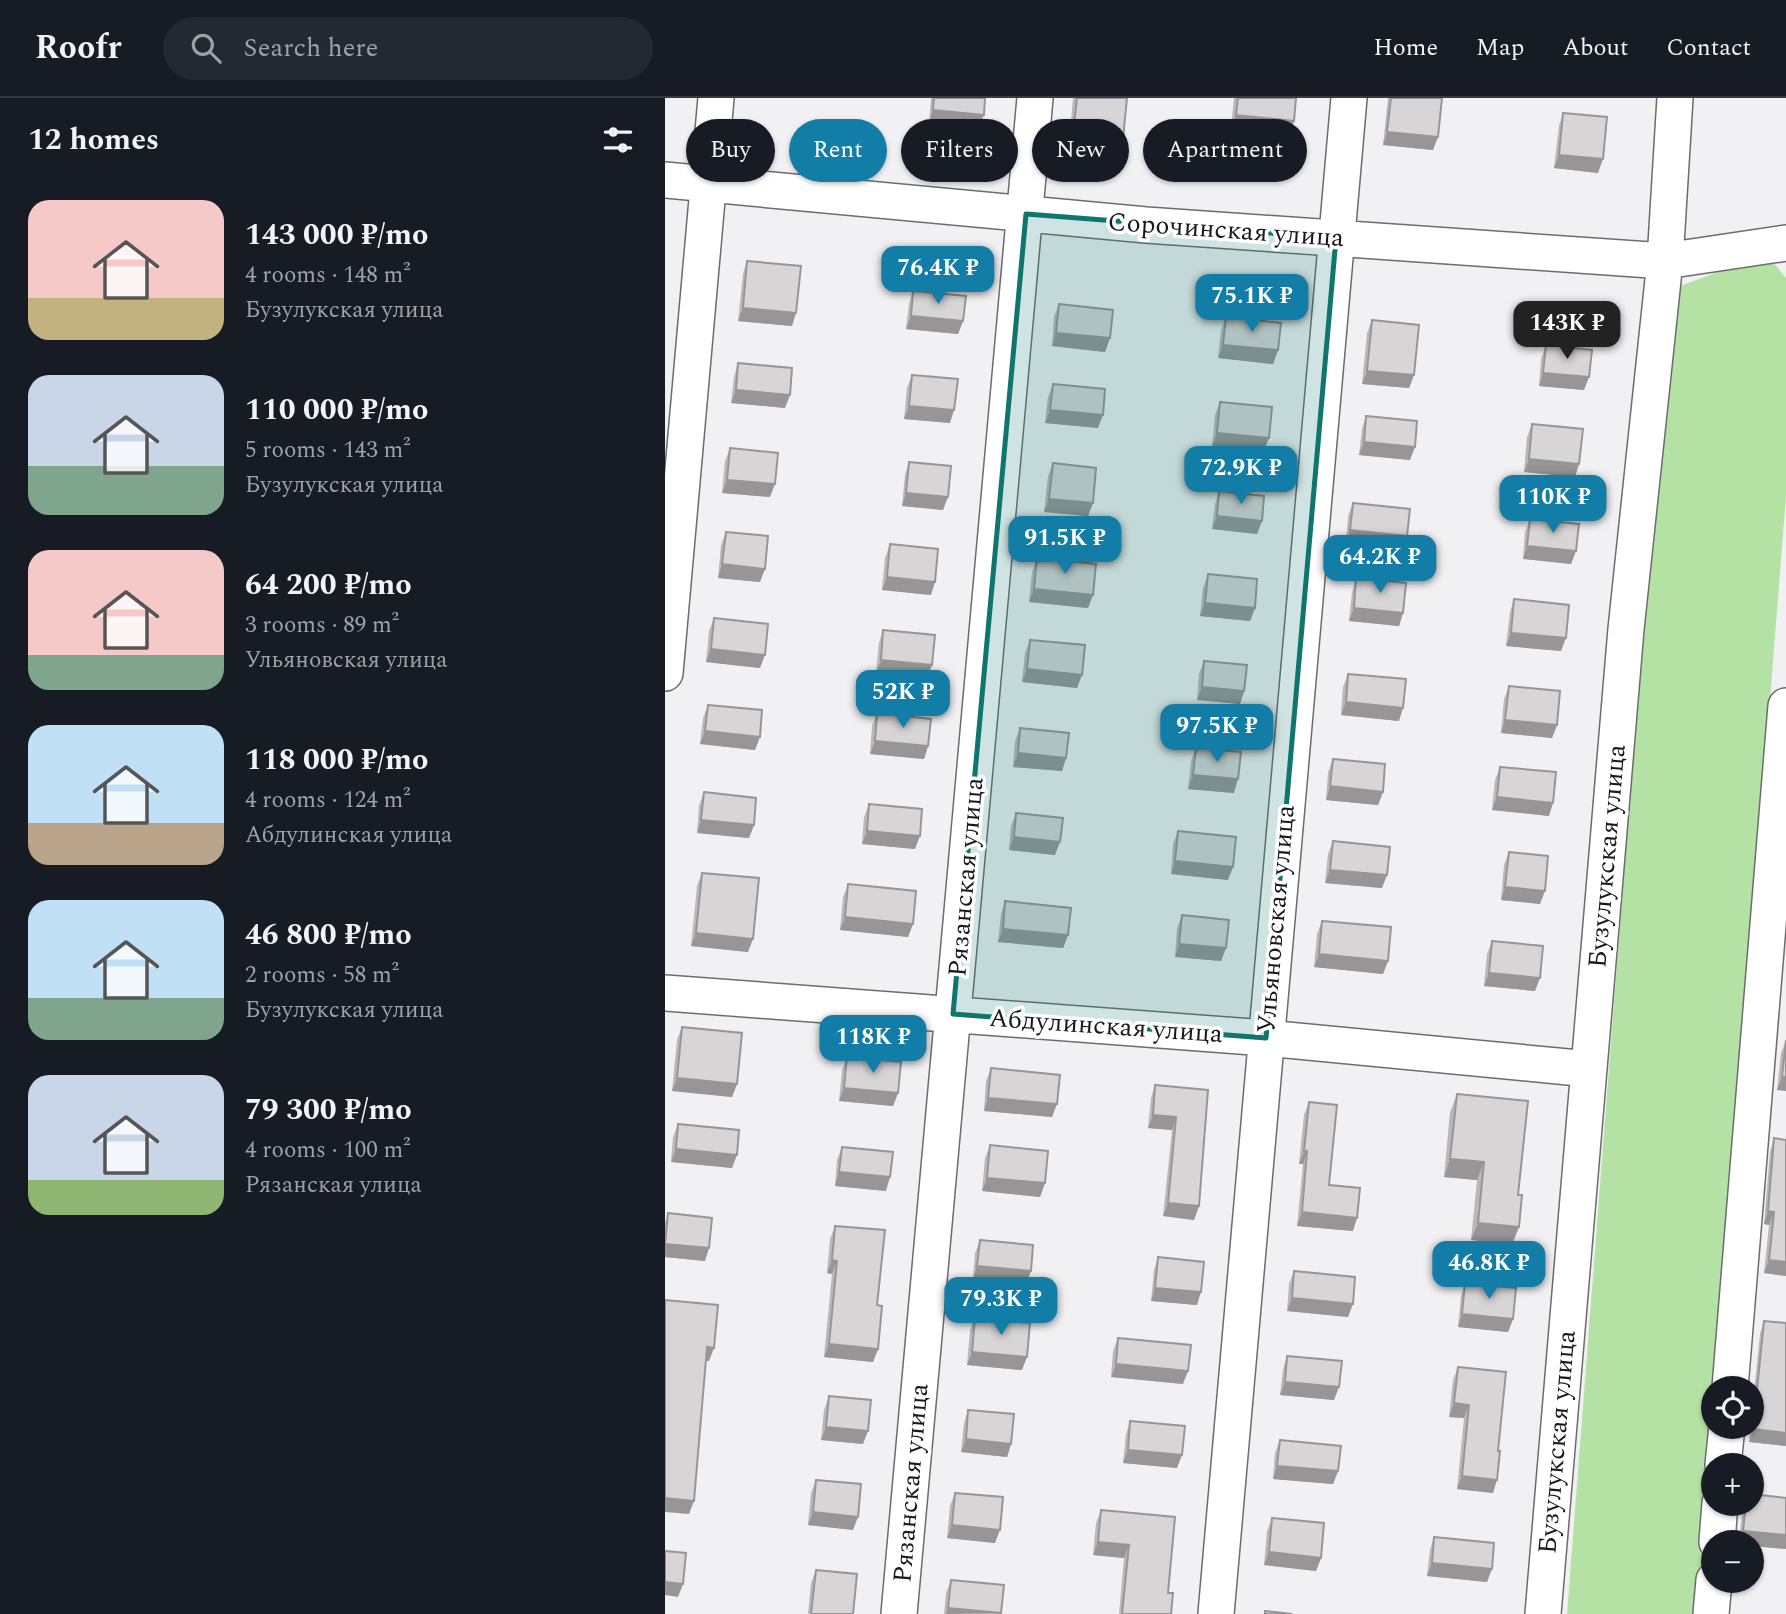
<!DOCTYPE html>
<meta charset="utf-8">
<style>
body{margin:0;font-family:Spectral,serif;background:#242831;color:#f1f3f6;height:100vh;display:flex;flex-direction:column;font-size:26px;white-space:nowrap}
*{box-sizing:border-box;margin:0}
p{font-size:23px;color:#9ea1a6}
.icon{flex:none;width:38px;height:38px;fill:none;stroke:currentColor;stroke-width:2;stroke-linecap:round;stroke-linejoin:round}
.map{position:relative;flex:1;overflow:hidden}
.details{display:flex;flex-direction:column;background:#171b24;width:665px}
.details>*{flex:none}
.banner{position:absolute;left:21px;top:21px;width:665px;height:63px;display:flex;gap:14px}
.fabs{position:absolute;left:1036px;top:1278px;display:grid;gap:14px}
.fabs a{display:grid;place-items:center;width:63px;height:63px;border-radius:50%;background:#171b24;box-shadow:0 2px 5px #0004;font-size:35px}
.price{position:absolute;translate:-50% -60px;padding:0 16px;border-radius:14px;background:#127da7;color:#fff;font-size:23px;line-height:46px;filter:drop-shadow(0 2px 4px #0008)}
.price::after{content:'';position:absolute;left:50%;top:42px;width:21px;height:16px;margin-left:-10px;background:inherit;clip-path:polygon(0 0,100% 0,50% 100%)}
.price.on{background:#222;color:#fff}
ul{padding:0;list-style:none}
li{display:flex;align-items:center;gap:21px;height:175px;padding:0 28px}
li span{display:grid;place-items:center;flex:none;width:196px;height:140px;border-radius:21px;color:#555}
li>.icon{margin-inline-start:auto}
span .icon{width:84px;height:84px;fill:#fffc;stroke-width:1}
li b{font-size:30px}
h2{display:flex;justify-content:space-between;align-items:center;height:84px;padding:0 28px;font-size:30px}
.tag{padding:0 24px;border-radius:32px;background:#171b24;box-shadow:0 2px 5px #0004;font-size:24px;line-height:63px}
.tag.on{background:#127da7;color:#fff}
header{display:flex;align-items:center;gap:42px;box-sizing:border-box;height:98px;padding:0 35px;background:#171b24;border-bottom:2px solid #363941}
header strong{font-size:33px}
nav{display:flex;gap:38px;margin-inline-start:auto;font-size:24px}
.search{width:490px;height:63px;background:#242831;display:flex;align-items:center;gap:18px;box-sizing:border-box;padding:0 24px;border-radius:38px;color:#9ea1a6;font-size:26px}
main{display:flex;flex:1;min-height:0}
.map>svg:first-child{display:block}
</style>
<header>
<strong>Roofr</strong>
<div class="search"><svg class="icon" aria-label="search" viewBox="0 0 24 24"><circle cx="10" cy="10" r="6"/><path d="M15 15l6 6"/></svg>Search here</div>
<nav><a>Home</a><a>Map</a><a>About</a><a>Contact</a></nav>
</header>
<main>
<section class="details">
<h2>12 homes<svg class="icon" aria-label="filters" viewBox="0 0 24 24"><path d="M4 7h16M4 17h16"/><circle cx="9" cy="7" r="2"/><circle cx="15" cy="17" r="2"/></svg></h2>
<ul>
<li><span style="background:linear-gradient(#f6c9c9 70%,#c2b280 0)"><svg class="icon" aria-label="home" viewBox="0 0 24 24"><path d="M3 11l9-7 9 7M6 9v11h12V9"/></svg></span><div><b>143 000 ₽/mo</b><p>4 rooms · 148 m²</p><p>Бузулукская улица</p></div></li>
<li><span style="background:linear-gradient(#c9d6e8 65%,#7fa58c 0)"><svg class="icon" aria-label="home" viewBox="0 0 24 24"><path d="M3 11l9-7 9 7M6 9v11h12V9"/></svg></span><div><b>110 000 ₽/mo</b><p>5 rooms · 143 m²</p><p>Бузулукская улица</p></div></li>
<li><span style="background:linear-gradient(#f6c9c9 75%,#7fa58c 0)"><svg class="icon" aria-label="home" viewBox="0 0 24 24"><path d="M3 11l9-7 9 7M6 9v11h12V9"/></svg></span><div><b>64 200 ₽/mo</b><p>3 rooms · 89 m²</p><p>Ульяновская улица</p></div></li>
<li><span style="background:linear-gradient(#bfe0f5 70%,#b9a48a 0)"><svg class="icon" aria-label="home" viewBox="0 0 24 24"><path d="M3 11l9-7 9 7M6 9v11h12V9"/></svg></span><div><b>118 000 ₽/mo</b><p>4 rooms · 124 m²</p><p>Абдулинская улица</p></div></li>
<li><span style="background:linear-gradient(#bfe0f5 70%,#7fa58c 0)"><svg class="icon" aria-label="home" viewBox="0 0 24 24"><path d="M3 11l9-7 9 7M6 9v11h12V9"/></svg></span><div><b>46 800 ₽/mo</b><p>2 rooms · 58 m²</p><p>Бузулукская улица</p></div></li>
<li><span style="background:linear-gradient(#c9d6e8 75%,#8fb573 0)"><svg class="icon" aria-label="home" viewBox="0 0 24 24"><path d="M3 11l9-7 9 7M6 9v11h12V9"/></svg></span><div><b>79 300 ₽/mo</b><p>4 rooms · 100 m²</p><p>Рязанская улица</p></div></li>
</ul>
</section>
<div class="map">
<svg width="1121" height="1516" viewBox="0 0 1121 1516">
<rect width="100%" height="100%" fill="#f1f1f3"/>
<path fill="#b4e2a4" d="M1090,160L1108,164L1121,180V398L1051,1290H1048V1321L1033,1516H902L965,697L1010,190Z"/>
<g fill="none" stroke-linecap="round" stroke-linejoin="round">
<defs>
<path id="minor" d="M0,82L481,127L1000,163L1121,145
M0,575L51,0
M0,895L601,940L924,971
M1065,1290L1121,608
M1058,1367L1062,1328
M1052,1444L1055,1405
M234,1516L370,0
M551,1516L684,0
M878,1516L961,531L1000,163L1010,0
M1046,1516L1049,1482"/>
</defs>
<use href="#minor" stroke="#6c6c6e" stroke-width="38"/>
<use href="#minor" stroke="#fff" stroke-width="35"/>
</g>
<path fill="#bab7b8" d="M266,0H320L314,30L264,25Z
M408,0H462L456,61L451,75L402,70Z
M569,0H631L629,23L624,36L566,30Z
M723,0H777L768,52L718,47Z
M898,15L933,75L889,70L894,28Z
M82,163L127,228L73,223L78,176Z
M248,193L298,223L293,236L241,231L244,206Z
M394,206L445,240L440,254L387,248L389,219Z
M561,219L613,252L608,266L553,260L556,232Z
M707,222L749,277L744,290L697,286L702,235Z
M881,247L919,292L874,288L876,261Z
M73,265L120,310L66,305L69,279Z
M247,277L285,325L239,321L242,290Z
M388,286L433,330L380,325L383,299Z
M555,304L599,353L547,348L550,317Z
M701,318L745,362L694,357L697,331Z
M867,326L910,379L859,374L862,339Z
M65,350L105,399L57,395L60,363Z
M244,364L278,412L237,408L240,377Z
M388,365L428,405L423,418L379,414L383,378Z
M554,393L597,423L592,436L547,431L550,406Z
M688,405L737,451L681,445L683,418Z
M865,421L911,453L906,466L858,461L860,434Z
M61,434L95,484L53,480L56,447Z
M225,446L266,497L217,492L220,460Z
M372,460L423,510L364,504L367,474Z
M543,476L590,510L585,523L535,518L538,490Z
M691,480L738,515L734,528L684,523L687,494Z
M849,501L896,553L841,548L845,514Z
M49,520L95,570L41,564L44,533Z
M218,532L262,580L211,575L214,545Z
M365,542L412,590L357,584L360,555Z
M539,563L579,593L575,606L532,602L534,576Z
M683,576L734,623L676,617L678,589Z
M844,588L892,627L887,640L836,635L839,601Z
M43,607L90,652L35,646L38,620Z
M212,615L263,648L259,661L205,656L207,628Z
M355,630L401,660L397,673L348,669L350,643Z
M531,650L569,695L523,691L526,663Z
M668,661L718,694L713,707L661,702L663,674Z
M835,669L884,718L827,712L830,682Z
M39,694L89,727L84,740L32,735L34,708Z
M204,706L250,751L197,746L199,719Z
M351,715L390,757L344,752L346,728Z
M513,733L563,782L506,776L508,746Z
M668,743L717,790L660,785L663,756Z
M844,754L875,806L836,802L839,767Z
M37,775L83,854L26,848L32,788Z
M183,786L248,826L243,839L175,832L178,799Z
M340,803L403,837L398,850L333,844L336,816Z
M517,817L561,850L556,863L510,859L512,830Z
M657,823L723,863L718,876L649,869L652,836Z
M827,843L870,893L819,888L822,856Z
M17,929L72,986L67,999L7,993L12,942Z
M1121,942V993L1112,992L1116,955Z
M182,959L233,995L228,1008L174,1003L177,972Z
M326,970L387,1019L319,1013L321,983Z
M490,987L543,992L534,1108L529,1122L498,1118L507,1032L483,1030L486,1000Z
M792,996L853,1097L854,1129L847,1146L806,1142L812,1082L779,1079L785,1014Z
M644,1004L664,1087L688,1133L632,1128L638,1066H634L639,1017Z
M13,1026L67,1070L6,1064L8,1039Z
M1109,1040L1121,1178L1099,1175L1104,1127L1099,1126L1105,1054Z
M325,1047L380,1085L375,1099L317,1093L320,1060Z
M177,1049L221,1093L170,1088L172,1062Z
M3,1115L40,1163L0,1159V1125Z
M170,1128L212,1207L213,1251L208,1264L159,1259L167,1176L162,1175L165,1141Z
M315,1142L366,1173L361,1186L308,1181L310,1155Z
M493,1159L532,1207L486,1203L489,1172Z
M629,1173L683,1219L622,1213L624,1186Z
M800,1185L848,1221L843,1234L793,1229L796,1198Z
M310,1219L357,1272L302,1267L305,1232Z
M1099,1223L1121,1348L1084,1344L1085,1328H1087V1314L1095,1236Z
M453,1240L518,1286L446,1279L448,1253Z
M622,1258L669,1302L615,1297L618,1271Z
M793,1269L833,1353L828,1395L792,1391L799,1320L784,1319L788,1282Z
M164,1298L198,1346L156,1342L159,1312Z
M303,1312L346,1346L342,1359L296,1354L299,1325Z
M465,1323L512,1370L458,1365L461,1336Z
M615,1342L673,1373L668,1386L608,1381L610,1355Z
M151,1382L188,1432L143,1427L146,1395Z
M290,1395L330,1445L282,1440L285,1408Z
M1121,1400V1451L1087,1448V1444H1074L1078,1405Z
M436,1412L503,1495L506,1516H454L459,1460L428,1457L431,1425Z
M607,1420L656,1460L651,1473L599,1467L602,1433Z
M769,1439L822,1484L762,1478L765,1452Z
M151,1472L188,1516H143L146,1485Z
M286,1482L336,1516H279L281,1495Z"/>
<path fill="#979596" d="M268,12L319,17L314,30L264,25Z
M571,17L629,23L624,36L566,30Z
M722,34L773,39L768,52L718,47Z
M406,56L456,61L451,75L402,70Z
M894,57L938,61L933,75L889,70Z
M78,210L131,215L127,228L73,223Z
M246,218L298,223L293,236L241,231Z
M391,235L445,240L440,254L387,248Z
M558,247L613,252L608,266L553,260Z
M702,273L749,277L744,290L697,286Z
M878,275L924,279L919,292L874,288Z
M71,292L125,297L120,310L66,305Z
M244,308L289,312L285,325L239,321Z
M385,312L438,317L433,330L380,325Z
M552,335L604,340L599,353L547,348Z
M699,344L750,349L745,362L694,357Z
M864,361L914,366L910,379L859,374Z
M62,382L110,386L105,399L57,395Z
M241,395L283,399L278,412L237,408Z
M384,401L428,405L423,418L379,414Z
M552,418L597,423L592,436L547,431Z
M685,432L742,438L737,451L681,445Z
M862,448L911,453L906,466L858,461Z
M57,466L100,471L95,484L53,480Z
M222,479L270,484L266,497L217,492Z
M369,491L428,497L423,510L364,504Z
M540,505L590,510L585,523L535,518Z
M689,510L738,515L734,528L684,523Z
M846,535L901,540L896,553L841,548Z
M46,551L100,557L95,570L41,564Z
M216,562L267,567L262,580L211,575Z
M362,571L417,577L412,590L357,584Z
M537,589L579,593L575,606L532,602Z
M681,604L738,610L734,623L676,617Z
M840,622L892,627L887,640L836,635Z
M40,633L95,639L90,652L35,646Z
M210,643L263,648L259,661L205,656Z
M353,655L401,660L397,673L348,669Z
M528,677L573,681L569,695L523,691Z
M665,688L718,694L713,707L661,702Z
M832,699L888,705L884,718L827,712Z
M36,722L89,727L84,740L32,735Z
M202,733L255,738L250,751L197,746Z
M349,739L395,744L390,757L344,752Z
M510,763L568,769L563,782L506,776Z
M665,772L722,777L717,790L660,785Z
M840,789L880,793L875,806L836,802Z
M180,819L248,826L243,839L175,832Z
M338,831L403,837L398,850L333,844Z
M31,835L88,841L83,854L26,848Z
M514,846L561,850L556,863L510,859Z
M654,856L723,863L718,876L649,869Z
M824,875L875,880L870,893L819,888Z
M1117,979H1121V993L1112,992Z
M12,980L72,986L67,999L7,993Z
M179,990L233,995L228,1008L174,1003Z
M323,1000L392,1006L387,1019L319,1013Z
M488,1017L511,1019L507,1032L483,1030Z
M11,1051L72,1057L67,1070L6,1064Z
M639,1053H642L638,1066H634Z
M785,1061L819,1064L812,1082L779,1079Z
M174,1074L225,1079L221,1093L170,1088Z
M322,1080L380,1085L375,1099L317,1093Z
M503,1105L534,1108L529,1122L498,1118Z
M1103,1113L1109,1114L1104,1127L1099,1126Z
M637,1114L692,1120L688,1133L632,1128Z
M813,1125L854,1129L847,1146L806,1142Z
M0,1146L44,1150L40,1163L0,1159Z
M167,1162L172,1163L167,1176L162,1175Z
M1104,1162L1121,1164V1178L1099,1175Z
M312,1168L366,1173L361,1186L308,1181Z
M490,1190L536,1194L532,1207L486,1203Z
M627,1200L688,1206L683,1219L622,1213Z
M797,1216L848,1221L843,1234L793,1229Z
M164,1246L213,1251L208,1264L159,1259Z
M42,1249L49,1250L44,1263H37Z
M307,1254L362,1259L357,1272L302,1267Z
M451,1266L523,1273L518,1286L446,1279Z
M620,1284L674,1289L669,1302L615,1297Z
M789,1305L804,1307L799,1320L784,1319Z
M161,1329L203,1333L198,1346L156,1342Z
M1088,1331L1121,1335V1348L1084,1344Z
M301,1341L346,1346L342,1359L296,1354Z
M463,1352L517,1357L512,1370L458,1365Z
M612,1368L673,1373L668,1386L608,1381Z
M797,1378L832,1382L828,1395L792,1391Z
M0,1400L29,1403L24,1416L0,1414Z
M148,1414L193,1419L188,1432L143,1427Z
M287,1427L335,1432L330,1445L282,1440Z
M1078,1433L1121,1437V1451L1087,1448V1444H1074Z
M433,1444L464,1447L459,1460L428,1457Z
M604,1454L656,1460L651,1473L599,1467Z
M767,1465L827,1471L822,1484L762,1478Z
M0,1484L18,1486L13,1499L0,1497Z
M283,1510L336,1515L281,1516Z"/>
<path fill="#d8d5d6" stroke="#979596" stroke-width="2" d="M269,0H320L319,17L268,12Z
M412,0H462L456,61L406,56Z
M573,0H631L629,23L571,17Z
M726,0H777L773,39L722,34Z
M898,15L942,19L938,61L894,57Z
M82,163L136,168L131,215L78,210Z
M248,193L301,198L298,223L246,218Z
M394,206L448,212L445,240L391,235Z
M561,219L616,225L613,252L558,247Z
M707,222L754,227L749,277L702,273Z
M881,247L927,252L924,279L878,275Z
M73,265L127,270L125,297L71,292Z
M247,277L293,281L289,312L244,308Z
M388,286L440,291L438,317L385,312Z
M555,304L607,309L604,340L552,335Z
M701,318L752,323L750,349L699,344Z
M867,326L918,331L914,366L864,361Z
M65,350L113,355L110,386L62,382Z
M244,364L286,368L283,399L241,395Z
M388,365L431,370L428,405L384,401Z
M554,393L599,398L597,423L552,418Z
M688,405L745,411L742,438L685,432Z
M865,421L914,426L911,453L862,448Z
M61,434L103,438L100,471L57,466Z
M225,446L273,451L270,484L222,479Z
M372,460L431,466L428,497L369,491Z
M543,476L592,481L590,510L540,505Z
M691,480L741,485L738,515L689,510Z
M849,501L904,507L901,540L846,535Z
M49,520L103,526L100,557L46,551Z
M218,532L270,537L267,567L216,562Z
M365,542L420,547L417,577L362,571Z
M539,563L582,567L579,593L537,589Z
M683,576L741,581L738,610L681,604Z
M844,588L895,593L892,627L840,622Z
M43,607L97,612L95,639L40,633Z
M212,615L266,621L263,648L210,643Z
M355,630L404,635L401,660L353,655Z
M531,650L576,654L573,681L528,677Z
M668,661L720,666L718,694L665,688Z
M835,669L891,674L888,705L832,699Z
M39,694L91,700L89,727L36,722Z
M204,706L257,711L255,738L202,733Z
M351,715L398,720L395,744L349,739Z
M513,733L571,739L568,769L510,763Z
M668,743L725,749L722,777L665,772Z
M844,754L883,758L880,793L840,789Z
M37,775L94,780L88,841L31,835Z
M183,786L251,793L248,826L180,819Z
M340,803L406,810L403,837L338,831Z
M517,817L564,822L561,850L514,846Z
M657,823L726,829L723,863L654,856Z
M827,843L878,848L875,880L824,875Z
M17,929L77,935L72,986L12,980Z
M1121,942V979H1117Z
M182,959L236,964L233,995L179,990Z
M326,970L395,977L392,1006L323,1000Z
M490,987L543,992L534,1108L503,1105L511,1019L488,1017Z
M792,996L863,1003L853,1097H857L854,1129L813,1125L819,1064L785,1061Z
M644,1004L672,1007L664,1087L695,1090L692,1120L637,1114L642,1053H639Z
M13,1026L74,1032L72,1057L11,1051Z
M1109,1040L1121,1042V1164L1104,1162L1109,1114L1103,1113Z
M325,1047L383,1053L380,1085L322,1080Z
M177,1049L228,1054L225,1079L174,1074Z
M3,1115L47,1120L44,1150L0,1146Z
M170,1128L220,1132L212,1207L217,1208L213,1251L164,1246L172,1163L167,1162Z
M315,1142L368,1147L366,1173L312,1168Z
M493,1159L539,1164L536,1194L490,1190Z
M629,1173L690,1179L688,1206L627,1200Z
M800,1185L851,1190L848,1221L797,1216Z
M0,1202L53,1207L49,1250L42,1249L29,1403L0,1400Z
M310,1219L365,1225L362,1259L307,1254Z
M1099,1223L1121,1225V1335L1088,1331Z
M453,1240L526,1247L523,1273L451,1266Z
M622,1258L677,1263L674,1289L620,1284Z
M793,1269L841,1274L833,1353H835L832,1382L797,1378L804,1307L789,1305Z
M164,1298L206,1302L203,1333L161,1329Z
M303,1312L349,1316L346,1346L301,1341Z
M465,1323L520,1328L517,1357L463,1352Z
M615,1342L676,1348L673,1373L612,1368Z
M151,1382L196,1386L193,1419L148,1414Z
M290,1395L338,1399L335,1432L287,1427Z
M1087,1396L1121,1400V1437L1078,1433L1081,1405H1087Z
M436,1412L510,1419L503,1495H508L506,1516H457L464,1447L433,1444Z
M607,1420L659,1425L656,1460L604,1454Z
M769,1439L829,1445L827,1471L767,1465Z
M0,1453L21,1455L18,1486L0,1484Z
M151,1472L192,1476L188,1516H146Z
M286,1482L339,1487L336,1515L283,1510Z
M600,1513L627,1516H600Z"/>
<path fill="#0f766e" fill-opacity="0.2" stroke="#0f766e" stroke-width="5" stroke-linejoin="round" d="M361,116L671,140L601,940L288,916Z"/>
<g text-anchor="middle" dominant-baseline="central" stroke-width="7" stroke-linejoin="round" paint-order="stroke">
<g font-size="26" fill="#19191a" stroke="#fff">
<text transform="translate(561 132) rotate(4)">Сорочинская улица</text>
<text transform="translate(942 758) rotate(-85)">Бузулукская улица</text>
<text transform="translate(301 779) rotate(-85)">Рязанская улица</text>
<text transform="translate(611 821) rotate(-85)">Ульяновская улица</text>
<text transform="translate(441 928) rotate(4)">Абдулинская улица</text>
<text transform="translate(892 1344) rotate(-85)">Бузулукская улица</text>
<text transform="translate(246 1385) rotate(-85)">Рязанская улица</text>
</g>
</g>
</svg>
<div class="fabs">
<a><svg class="icon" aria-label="locate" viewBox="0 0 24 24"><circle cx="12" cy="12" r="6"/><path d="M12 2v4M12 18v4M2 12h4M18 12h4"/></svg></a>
<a>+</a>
<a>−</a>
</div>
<b class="price" style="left:273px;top:208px">76.4K ₽</b>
<b class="price" style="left:587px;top:236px">75.1K ₽</b>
<b class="price on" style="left:902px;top:263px">143K ₽</b>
<b class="price" style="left:576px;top:408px">72.9K ₽</b>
<b class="price" style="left:888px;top:437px">110K ₽</b>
<b class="price" style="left:400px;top:478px">91.5K ₽</b>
<b class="price" style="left:715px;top:497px">64.2K ₽</b>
<b class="price" style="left:238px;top:632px">52K ₽</b>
<b class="price" style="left:552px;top:666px">97.5K ₽</b>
<b class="price" style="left:208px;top:977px">118K ₽</b>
<b class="price" style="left:824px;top:1203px">46.8K ₽</b>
<b class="price" style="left:336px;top:1239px">79.3K ₽</b>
<div class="banner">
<a class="tag">Buy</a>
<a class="tag on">Rent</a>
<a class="tag">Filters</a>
<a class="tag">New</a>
<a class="tag">Apartment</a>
</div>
</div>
</main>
